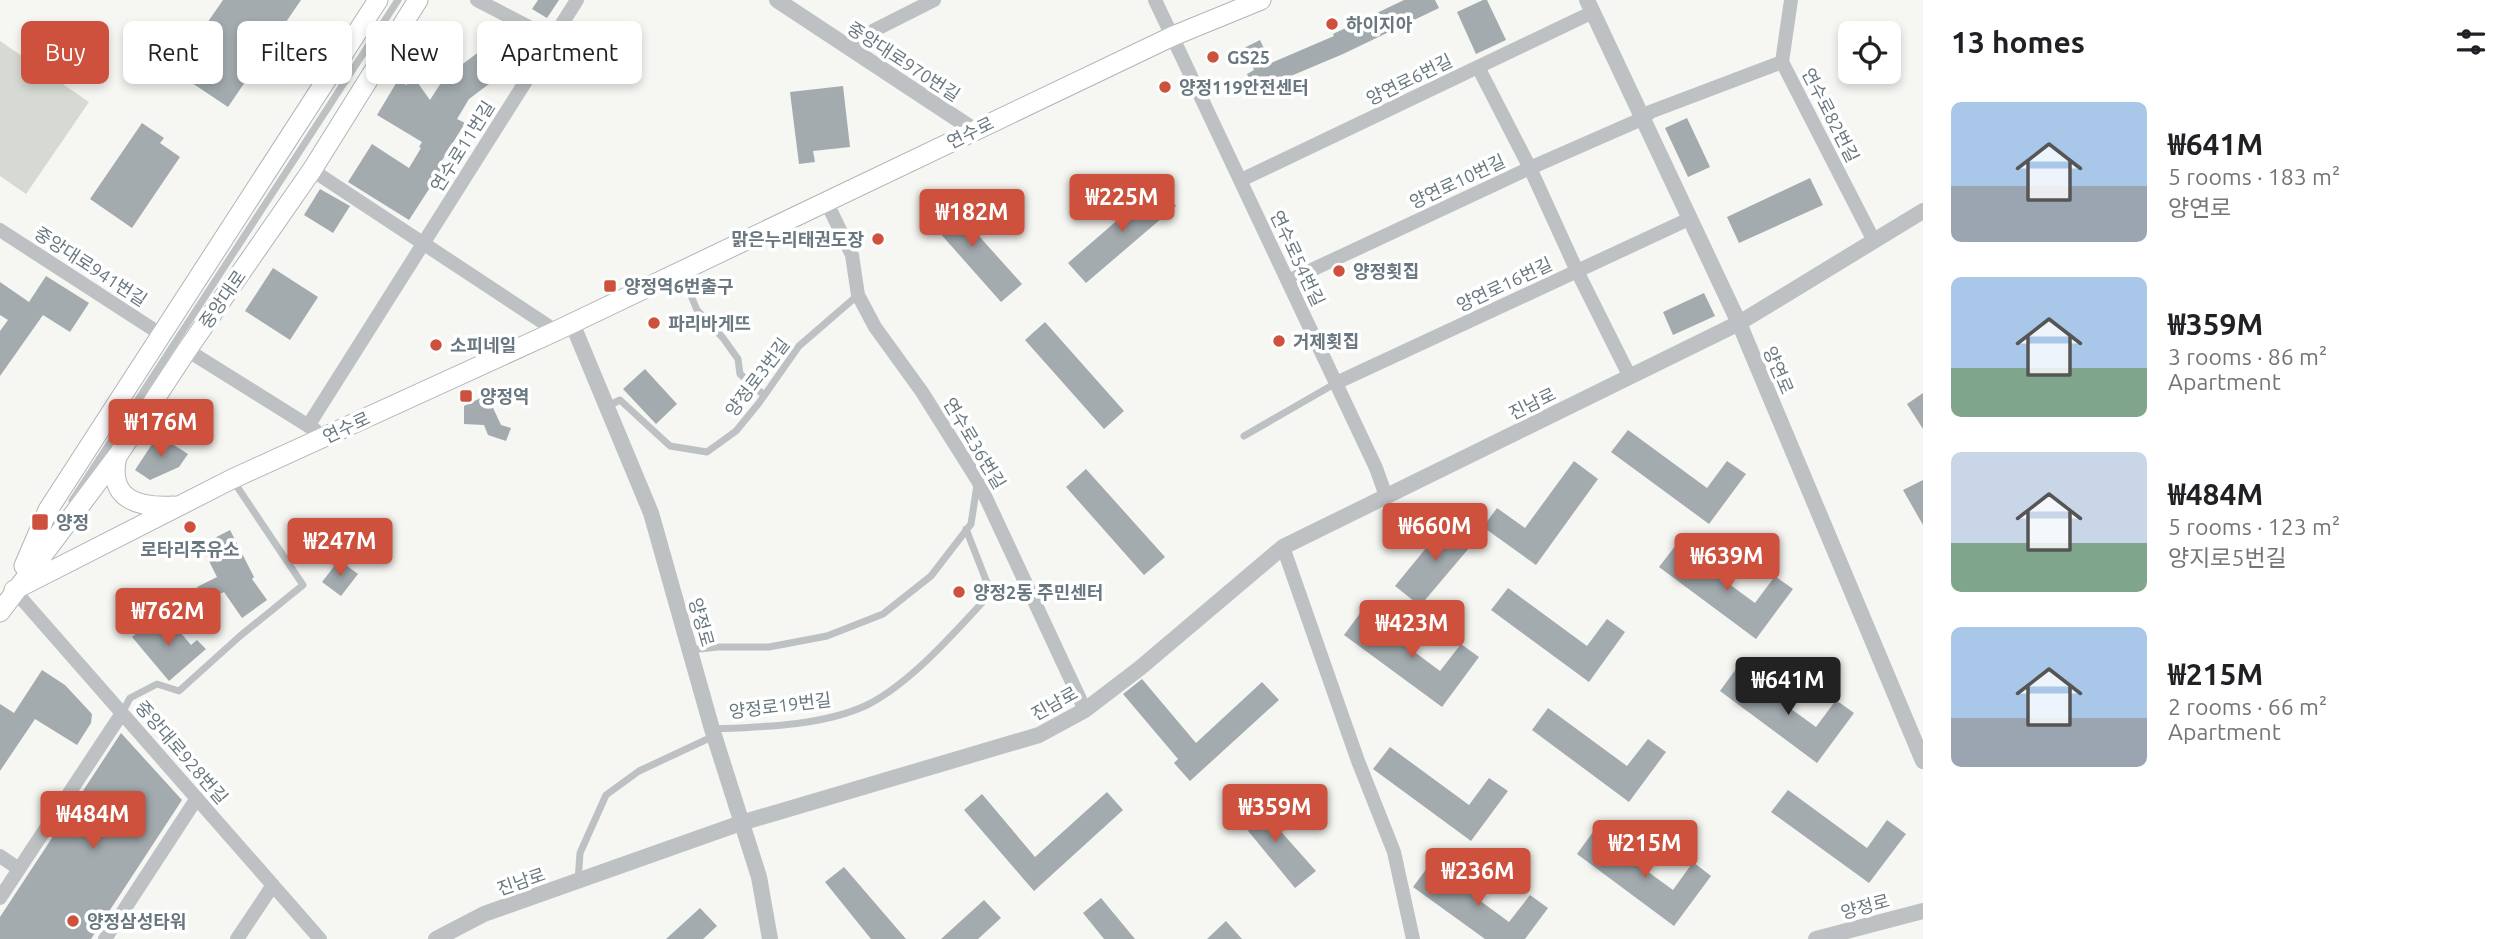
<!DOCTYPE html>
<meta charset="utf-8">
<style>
body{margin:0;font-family:Ubuntu,"Noto Sans KR",sans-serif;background:#f6f6f6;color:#202124;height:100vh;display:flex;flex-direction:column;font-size:26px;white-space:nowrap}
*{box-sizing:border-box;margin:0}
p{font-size:23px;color:#757577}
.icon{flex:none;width:38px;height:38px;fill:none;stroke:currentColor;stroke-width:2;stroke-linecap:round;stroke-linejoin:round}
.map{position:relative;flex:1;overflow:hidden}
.side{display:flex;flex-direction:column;background:#fff;width:595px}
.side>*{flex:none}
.top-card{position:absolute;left:21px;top:21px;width:665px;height:63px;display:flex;gap:14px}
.fabs{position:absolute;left:1838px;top:21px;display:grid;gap:14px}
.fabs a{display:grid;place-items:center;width:63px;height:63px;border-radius:10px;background:#fff;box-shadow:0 4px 10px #0003;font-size:35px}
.price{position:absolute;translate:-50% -60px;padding:0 16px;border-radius:7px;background:#cd513c;color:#fff;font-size:23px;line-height:46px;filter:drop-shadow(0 2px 4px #0008)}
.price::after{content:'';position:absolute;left:50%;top:42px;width:21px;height:16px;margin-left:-10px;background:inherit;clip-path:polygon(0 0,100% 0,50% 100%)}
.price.selected{background:#222;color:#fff}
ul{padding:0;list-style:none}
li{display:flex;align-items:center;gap:21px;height:175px;padding:0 28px}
li span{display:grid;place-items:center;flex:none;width:196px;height:140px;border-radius:10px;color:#555}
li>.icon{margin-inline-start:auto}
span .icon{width:84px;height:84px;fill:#fffc;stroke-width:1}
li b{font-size:30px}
h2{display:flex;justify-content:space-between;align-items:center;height:84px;padding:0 28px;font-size:30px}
.tag{padding:0 24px;border-radius:10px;background:#fff;box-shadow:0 4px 10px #0003;font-size:24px;line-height:63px}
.tag.selected{background:#cd513c;color:#fff}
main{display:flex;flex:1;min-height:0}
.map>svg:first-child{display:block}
</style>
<main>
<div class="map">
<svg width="1923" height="939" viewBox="0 0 1923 939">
<rect width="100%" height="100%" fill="#f6f6f3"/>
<path fill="#d6dad3" d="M0,41L89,102L26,194L0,176Z"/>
<path fill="#a3abaf" d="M223,0H301L228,107L174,71Z
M538,0H559L547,18L532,9Z
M1404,0H1435L1439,8L1343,54L1255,91L1247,74L1254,70L1244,48L1260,40L1271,63L1334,36L1333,34Z
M1483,0H1487L1506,40L1476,54L1457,12Z
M480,51L490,65L484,69L493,81L469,99L457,119L465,123L438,167L442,169L409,220L348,182L372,144L409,168L421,148L419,147L422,142L377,115L398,80L406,85L415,79L430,100L444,78Z
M843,86L850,147L813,151L815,162L799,164L790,92Z
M1687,118L1710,167L1688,177L1665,128Z
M142,123L164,138L160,143L180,157L132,228L90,199Z
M1810,178L1823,205L1739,243L1727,217Z
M1158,185L1176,206L1086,283L1068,263Z
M320,189L350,206L333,233L304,215Z
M943,196L1022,284L1001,302L923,214Z
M273,268L318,297L290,340L245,311Z
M46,276L89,303L70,332L43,315L0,376V331L8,320L0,315V282L29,302Z
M1704,293L1715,316L1673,335L1663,312Z
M1045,322L1124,411L1104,429L1025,340Z
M645,369L677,404L656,424L623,389Z
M1923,393V429L1907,404Z
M487,395L501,425L511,428L506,441L488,435L484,425L464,424V406Z
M1628,430L1707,488L1727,461L1746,474L1709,524L1611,452Z
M158,435L188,454L179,467L150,480L135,470Z
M1574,461L1598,479L1536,565L1483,527L1497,508L1525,528Z
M1086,469L1165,557L1144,575L1066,487Z
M1923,480V525L1903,490Z
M1449,520L1475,541L1420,606L1395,586Z
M230,530L254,577L252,579L267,600L242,618L224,592L205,602L197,587L217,577L201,545Z
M1676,545L1755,603L1775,576L1793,589L1756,639L1659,567Z
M339,560L358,574L341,596L322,582Z
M1508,588L1587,646L1607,619L1625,632L1589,682L1491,610Z
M1361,612L1440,671L1461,644L1479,657L1442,707L1344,635Z
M169,619L191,645L197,640L206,649L169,681L132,637L144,627L145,628L150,624L153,627L160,621L163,624Z
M1736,669L1816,727L1836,700L1854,713L1817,763L1720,691Z
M42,670L65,685L92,714L91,723L77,745L35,719L0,771V704L14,713Z
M1142,679L1196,743L1262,682L1279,700L1190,781L1174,763L1178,759L1123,694Z
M1548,708L1627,766L1648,739L1666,752L1629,802L1532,730Z
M121,733L182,800L91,939H0V917Z
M1390,747L1469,805L1489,778L1508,791L1471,841L1373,769Z
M1788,790L1867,848L1887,820L1906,834L1869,883L1771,812Z
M1107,792L1123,810L1034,891L964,810L982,794L1035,857Z
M1253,800L1316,871L1295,888L1235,815Z
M1593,832L1673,890L1693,862L1711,876L1674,926L1577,854Z
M1430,864L1509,922L1530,895L1548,908L1525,939H1485L1413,887Z
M844,867L906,939H871L825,882Z
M1101,898L1135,939H1104L1083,913Z
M984,900L1001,918L978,939H941Z
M700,908L717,926L703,939H666Z
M1226,921L1242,939H1207Z"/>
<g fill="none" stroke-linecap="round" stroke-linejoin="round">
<defs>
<path id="secondary" d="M117,456C107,499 137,508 174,506
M24,566L48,510L378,0
M14,590L232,479L556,331L1173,36L1261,0
M0,612L118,455L187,350L312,170L418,0"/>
</defs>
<use href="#secondary" stroke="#b0b5b8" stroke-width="21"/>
<path stroke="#bdc1c4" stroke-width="7" d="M682,274L697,310L723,338L738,359L740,374L764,395
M608,406L620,400L670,446L707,452L736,431L759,403L799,346L858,295
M1244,436L1336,383
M72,501L398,0
M690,650L718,647H769L827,636L883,614L931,576L971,524L977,485
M122,713L130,698L157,684L179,691L240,636L303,585L232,479
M712,729C760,727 823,726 867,705C911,683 958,629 991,593L966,529
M578,881L580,853L606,795L639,771L714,736"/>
<path stroke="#bdc1c4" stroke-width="14" d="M477,0L552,39
M1155,0L1376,468L1386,496
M1791,0L1782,62L1874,241
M845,45L934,0
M1478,67L1530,168L1577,271L1630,377
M312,170L556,331
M1241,180L1593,12
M826,201L852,255L858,295L875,327L922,392L978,481L1085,710
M0,230L162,335
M1288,281L1530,168L1644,118L1650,112L1782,62
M187,350L315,430
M1336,383L1689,219
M308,426L577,0
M1283,547L1358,761L1394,852L1413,939
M14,590L320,939
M0,856L19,869
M0,898L122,713
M105,939L197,798
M237,939L273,885"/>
<path stroke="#bdc1c4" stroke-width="16" d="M777,0L974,130
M1587,0L1739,323L1923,761
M572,323L651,513L712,729L759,877L770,939
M436,939L484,914L741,823L1039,735L1085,710L1140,668L1283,547L1739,323L1923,211
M1816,939L1923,911"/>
<use href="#secondary" stroke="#fff" stroke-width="19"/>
</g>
<g fill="#cd513c" stroke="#fff" stroke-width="2.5">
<circle cx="1332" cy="24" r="7"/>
<circle cx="1213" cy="57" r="7"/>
<circle cx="1165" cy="87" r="7"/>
<circle cx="878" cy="239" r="7"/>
<circle cx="1339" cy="271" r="7"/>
<rect x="603" y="279" width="14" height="14" rx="3.5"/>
<circle cx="654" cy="323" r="7"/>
<circle cx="1279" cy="341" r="7"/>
<circle cx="436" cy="345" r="7"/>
<rect x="459" y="389" width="14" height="14" rx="3.5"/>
<rect x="31" y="513" width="18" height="18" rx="3.5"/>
<circle cx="190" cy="527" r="7"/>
<circle cx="959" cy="592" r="7"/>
<circle cx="73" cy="921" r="7"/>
</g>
<g text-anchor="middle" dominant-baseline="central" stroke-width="7" stroke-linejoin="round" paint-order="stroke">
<g font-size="18" font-weight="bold" fill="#697880" stroke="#fff" text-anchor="start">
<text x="1346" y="24">하이지아</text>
<text x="1227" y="57">GS25</text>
<text x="1179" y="87">양정119안전센터</text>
<text x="864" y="239" text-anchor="end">맑은누리태권도장</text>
<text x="1353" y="271">양정횟집</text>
<text x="624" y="286">양정역6번출구</text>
<text x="668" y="323">파리바게뜨</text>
<text x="1293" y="341">거제횟집</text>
<text x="450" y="345">소피네일</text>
<text x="480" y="396">양정역</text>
<text x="56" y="522">양정</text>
<text x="190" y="549" text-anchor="middle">로타리주유소</text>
<text x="973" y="592">양정2동 주민센터</text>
<text x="87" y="921">양정삼성타워</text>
</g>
<g font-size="18" fill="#697880" stroke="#fff">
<text transform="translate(904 61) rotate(33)">중앙대로970번길</text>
<text transform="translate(1409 79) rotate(-26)">양연로6번길</text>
<text transform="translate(1831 115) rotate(63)">연수로82번길</text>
<text transform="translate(970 132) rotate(-26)">연수로</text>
<text transform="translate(462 146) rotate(-58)">연수로11번길</text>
<text transform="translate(1457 181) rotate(-25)">양연로10번길</text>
<text transform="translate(1298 258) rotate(65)">연수로54번길</text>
<text transform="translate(91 266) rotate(33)">중앙대로941번길</text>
<text transform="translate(1504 284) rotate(-25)">양연로16번길</text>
<text transform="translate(222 299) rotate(-55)">중앙대로</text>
<text transform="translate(1779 370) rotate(67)">양연로</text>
<text transform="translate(757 377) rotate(-53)">양정로3번길</text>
<text transform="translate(1532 403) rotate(-26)">진남로</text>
<text transform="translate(346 427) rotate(-25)">연수로</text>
<text transform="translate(975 443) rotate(59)">연수로36번길</text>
<text transform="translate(702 622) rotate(74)">양정로</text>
<text transform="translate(1054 703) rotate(-29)">진남로</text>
<text transform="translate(780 705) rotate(-7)">양정로19번길</text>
<text transform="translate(182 752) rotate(49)">중앙대로928번길</text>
<text transform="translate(521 881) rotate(-19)">진남로</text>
<text transform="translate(1865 906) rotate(-15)">양정로</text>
</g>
</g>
</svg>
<div class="fabs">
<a><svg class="icon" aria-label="locate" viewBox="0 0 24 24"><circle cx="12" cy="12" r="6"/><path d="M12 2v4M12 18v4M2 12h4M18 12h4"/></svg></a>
</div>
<b class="price" style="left:1122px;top:234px">₩225M</b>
<b class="price" style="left:972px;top:249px">₩182M</b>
<b class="price" style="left:161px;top:459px">₩176M</b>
<b class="price" style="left:1435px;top:563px">₩660M</b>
<b class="price" style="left:340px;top:578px">₩247M</b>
<b class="price" style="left:1727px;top:593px">₩639M</b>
<b class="price" style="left:168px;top:648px">₩762M</b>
<b class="price" style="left:1412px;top:660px">₩423M</b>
<b class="price selected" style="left:1788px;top:717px">₩641M</b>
<b class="price" style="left:1275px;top:844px">₩359M</b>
<b class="price" style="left:93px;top:851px">₩484M</b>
<b class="price" style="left:1645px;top:880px">₩215M</b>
<b class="price" style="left:1478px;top:908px">₩236M</b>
<div class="top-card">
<a class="tag selected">Buy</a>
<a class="tag">Rent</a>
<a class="tag">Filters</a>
<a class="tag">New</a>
<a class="tag">Apartment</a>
</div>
</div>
<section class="side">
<h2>13 homes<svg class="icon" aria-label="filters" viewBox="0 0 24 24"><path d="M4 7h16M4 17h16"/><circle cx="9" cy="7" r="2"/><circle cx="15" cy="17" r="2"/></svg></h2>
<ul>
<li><span style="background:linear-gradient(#a9c7e8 60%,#9aa5b1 0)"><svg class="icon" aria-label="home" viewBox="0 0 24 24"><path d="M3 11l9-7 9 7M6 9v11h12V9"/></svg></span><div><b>₩641M</b><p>5 rooms · 183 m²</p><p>양연로</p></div></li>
<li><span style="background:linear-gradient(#a9c7e8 65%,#7fa58c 0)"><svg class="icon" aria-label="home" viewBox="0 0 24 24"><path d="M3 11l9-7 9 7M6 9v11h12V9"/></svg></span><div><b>₩359M</b><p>3 rooms · 86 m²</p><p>Apartment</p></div></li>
<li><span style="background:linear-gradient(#c9d6e8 65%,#7fa58c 0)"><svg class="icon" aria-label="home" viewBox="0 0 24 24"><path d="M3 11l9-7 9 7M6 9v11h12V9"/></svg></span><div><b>₩484M</b><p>5 rooms · 123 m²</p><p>양지로5번길</p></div></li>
<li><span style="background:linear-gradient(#a9c7e8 65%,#9aa5b1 0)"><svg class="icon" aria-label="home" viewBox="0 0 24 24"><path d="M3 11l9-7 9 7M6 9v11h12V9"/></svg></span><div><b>₩215M</b><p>2 rooms · 66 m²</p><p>Apartment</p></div></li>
</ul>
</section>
</main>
